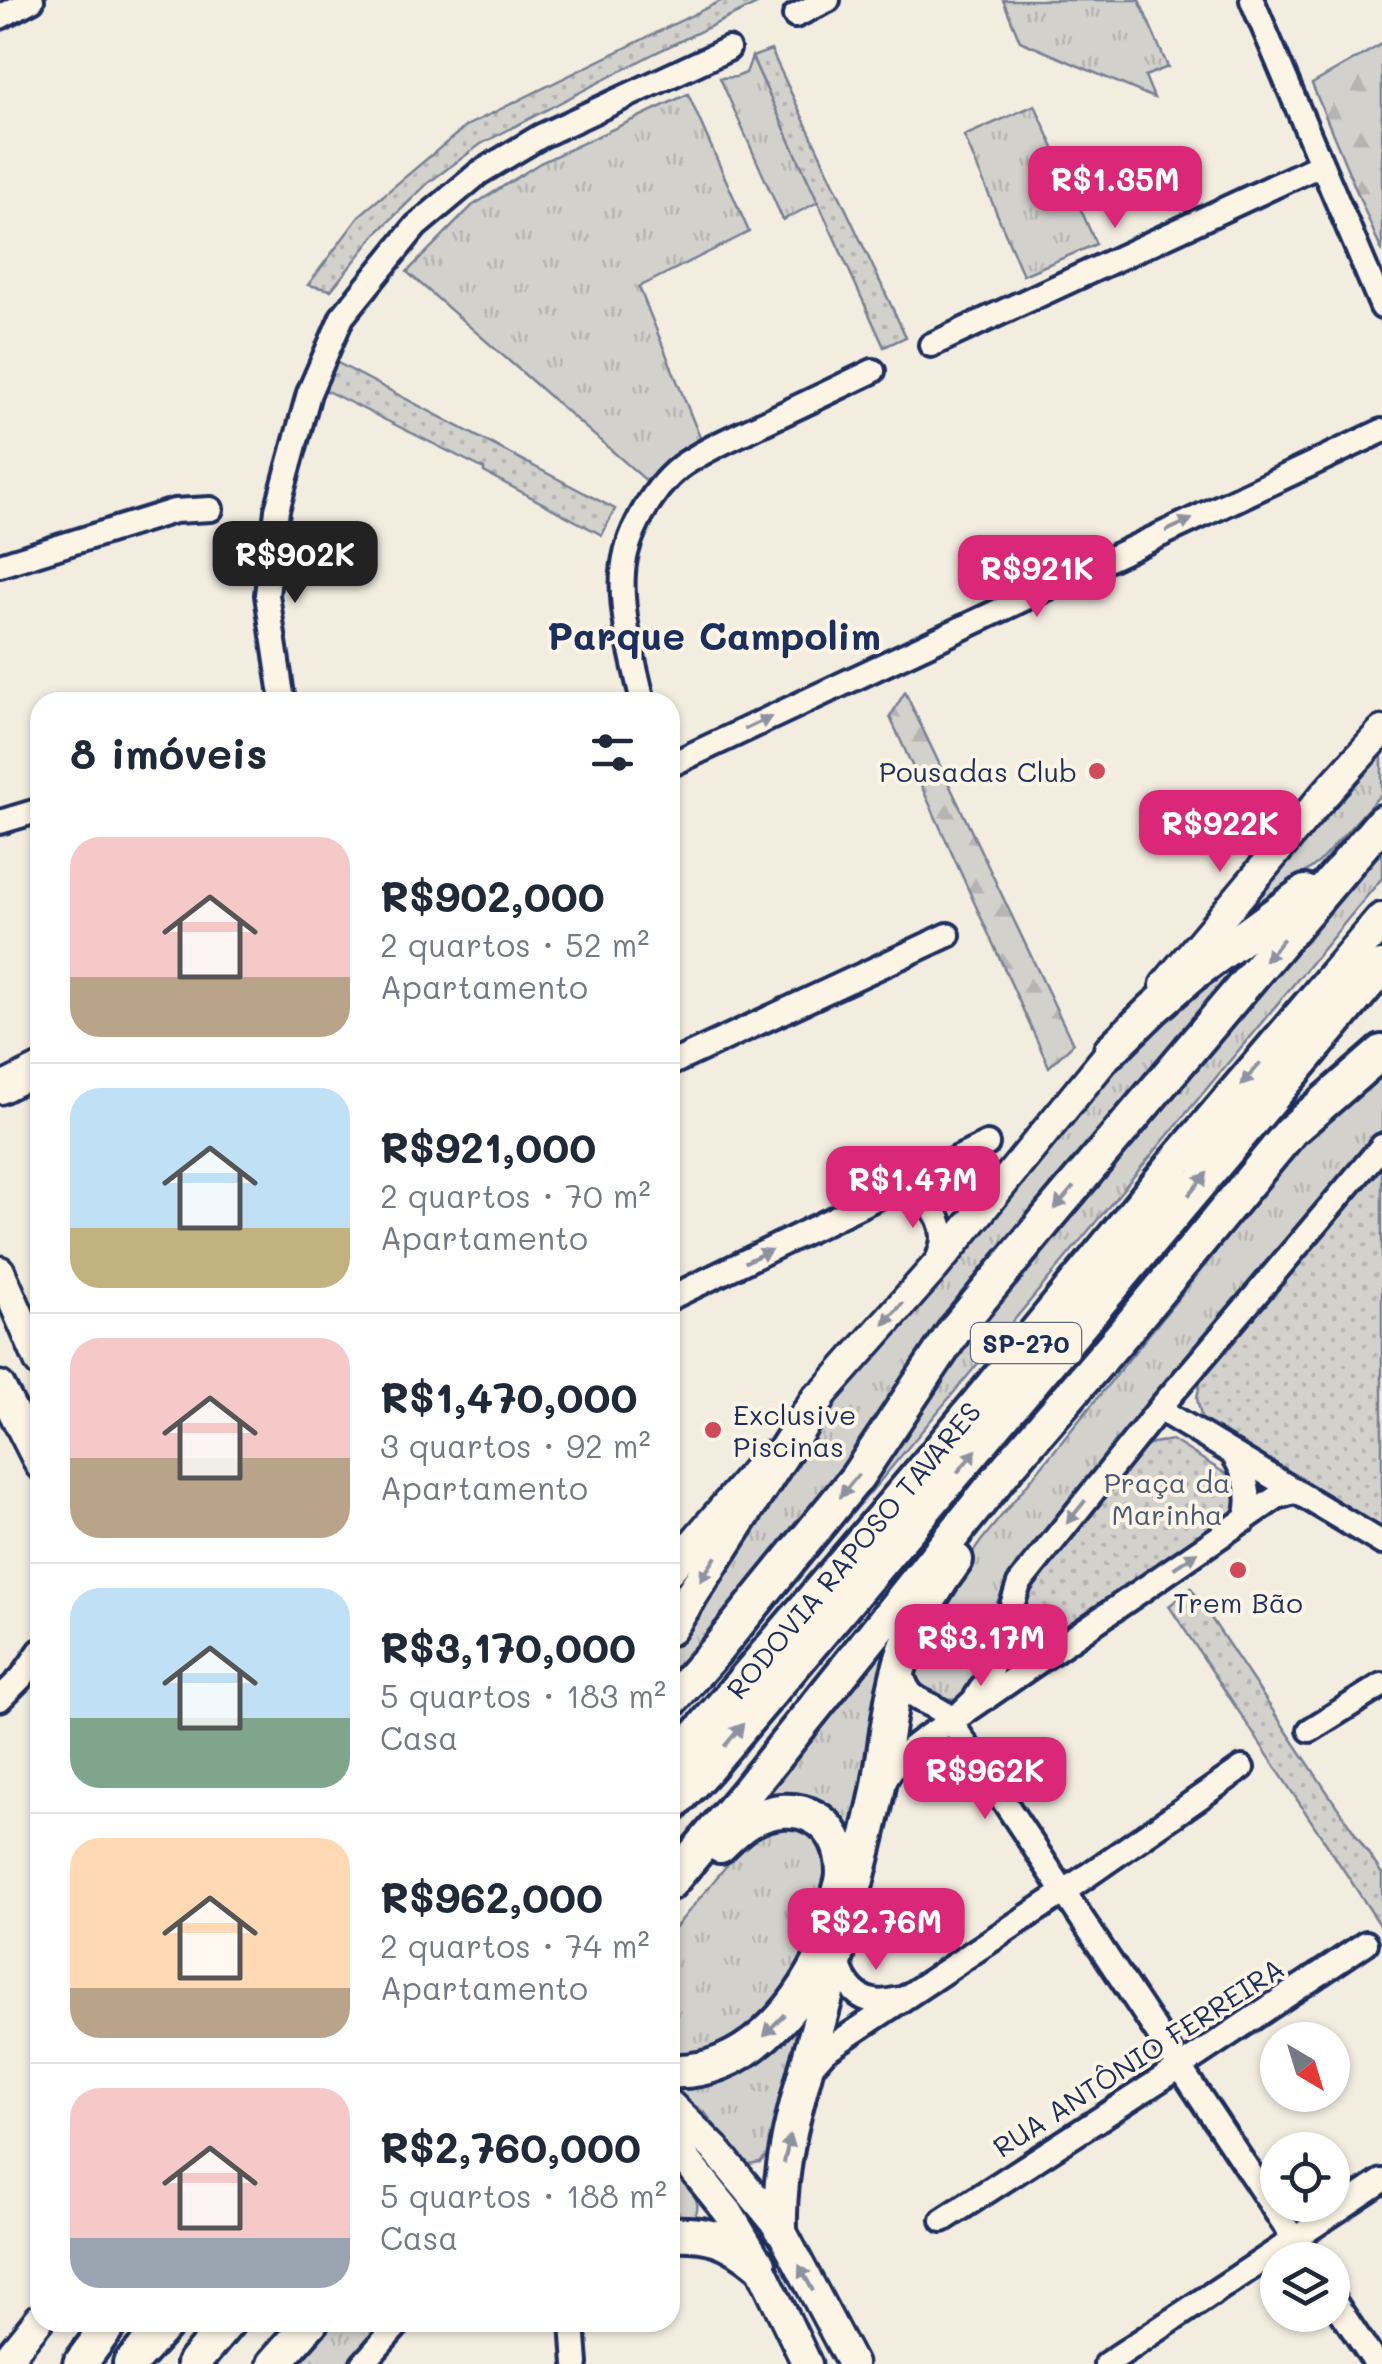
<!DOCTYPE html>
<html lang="pt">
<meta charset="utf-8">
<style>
body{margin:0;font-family:Mali,sans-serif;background:#f6f6f7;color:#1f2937;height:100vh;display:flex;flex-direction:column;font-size:38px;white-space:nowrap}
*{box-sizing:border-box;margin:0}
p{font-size:32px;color:#747a83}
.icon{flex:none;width:55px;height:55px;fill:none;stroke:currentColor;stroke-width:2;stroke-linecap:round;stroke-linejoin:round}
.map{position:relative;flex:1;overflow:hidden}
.panel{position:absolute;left:30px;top:692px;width:650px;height:1640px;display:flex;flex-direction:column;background:#fff;border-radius:30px;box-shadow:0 2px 8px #0004}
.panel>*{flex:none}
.needle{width:65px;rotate:142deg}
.fabs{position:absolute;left:1260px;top:2022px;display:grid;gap:20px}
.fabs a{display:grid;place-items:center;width:90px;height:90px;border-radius:50%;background:#fff;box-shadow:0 2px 8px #0004;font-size:50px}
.price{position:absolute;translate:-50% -85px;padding:0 22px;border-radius:20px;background:#db2777;color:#fff;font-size:32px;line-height:65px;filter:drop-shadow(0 2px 5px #0008)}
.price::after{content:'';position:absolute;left:50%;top:60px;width:30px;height:22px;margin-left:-15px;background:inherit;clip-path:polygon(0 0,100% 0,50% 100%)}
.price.current{background:#222;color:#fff}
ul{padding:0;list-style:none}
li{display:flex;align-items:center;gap:30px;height:250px;padding:0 40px}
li+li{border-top:2px solid #e0e1e3}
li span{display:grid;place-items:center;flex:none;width:280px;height:200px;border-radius:30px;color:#555}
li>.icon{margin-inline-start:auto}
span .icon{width:120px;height:120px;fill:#fffc;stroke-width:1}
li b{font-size:42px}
h2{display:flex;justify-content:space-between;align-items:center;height:120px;padding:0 40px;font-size:42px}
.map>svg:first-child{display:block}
</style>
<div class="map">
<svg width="1382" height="2364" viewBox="0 0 1382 2364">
<defs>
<pattern id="grass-tufts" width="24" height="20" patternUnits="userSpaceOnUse" patternTransform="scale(2.5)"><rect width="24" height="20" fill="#d3d1cc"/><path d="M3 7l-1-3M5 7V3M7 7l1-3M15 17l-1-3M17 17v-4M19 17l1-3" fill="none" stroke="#b5b4b2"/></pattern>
<pattern id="forest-firs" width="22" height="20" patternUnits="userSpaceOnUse" patternTransform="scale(2.5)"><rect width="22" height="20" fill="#d3d1cc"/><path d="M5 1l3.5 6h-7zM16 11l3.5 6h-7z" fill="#b5b4b2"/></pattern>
<pattern id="park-dots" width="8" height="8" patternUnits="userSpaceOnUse" patternTransform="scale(2.5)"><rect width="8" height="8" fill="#d3d1cc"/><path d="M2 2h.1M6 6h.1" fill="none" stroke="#b5b4b2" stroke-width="1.8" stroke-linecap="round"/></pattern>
</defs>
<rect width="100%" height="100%" fill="#f3ede0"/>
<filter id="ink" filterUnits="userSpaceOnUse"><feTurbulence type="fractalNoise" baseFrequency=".01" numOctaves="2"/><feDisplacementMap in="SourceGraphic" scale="20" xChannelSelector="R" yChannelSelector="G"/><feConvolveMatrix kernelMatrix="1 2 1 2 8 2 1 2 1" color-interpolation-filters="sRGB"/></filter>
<g filter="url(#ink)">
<path fill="url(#grass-tufts)" stroke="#778095" stroke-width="2.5" d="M1003,0H1139L1168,67L1145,76L1154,98L1020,41Z
M752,57L818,202L783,220L720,78L736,77L746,73Z
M688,94L749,232L639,287L703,445L650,484L407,272L472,206L540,163Z
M1035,105L1096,244L1023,275L964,136Z
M1382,750V793L1319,862L1256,911L1231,924Z
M1382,837V878L881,1480L670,1726V1720L807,1555L999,1291Z
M1249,949L1247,957L842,1475L670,1679V1641L844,1381L1145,1024Z
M1382,1067V1129L1017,1563C1003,1589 990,1613 984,1643C982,1656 984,1669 977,1681C960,1711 919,1701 913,1669L945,1592L981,1541L1207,1263L1274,1172Z
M898,1618L881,1675L850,1840L761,1798Z
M773,1826H805L830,1860L831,1886L812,1959L761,2023L729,2045L679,2057L670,2055V1934L736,1854L755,1837Z
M807,1999L810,2014L779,2130L769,2153L760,2162L749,2164L742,2160L705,2113L672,2089V2087Z
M670,2160C687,2182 722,2220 670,2224Z
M335,2323H381L345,2364H292L312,2340Z"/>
<path fill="url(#forest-firs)" stroke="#778095" stroke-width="2.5" d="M1382,44V252L1312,84Z
M905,692L1073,1044L1049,1067L890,717Z"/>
<path fill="url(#park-dots)" stroke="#778095" stroke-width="2.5" d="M723,0H765L655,53L481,144L428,183L378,232L331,290L308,285L361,214L466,126Z
M771,50L906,337L884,347L752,57Z
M336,362L615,509L602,535L484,472V469L325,390Z
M1382,1165V1529L1203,1425L1197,1398L1202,1373Z
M1172,1440L1231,1477L1239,1497L1230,1515L1019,1661L1013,1659L1012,1653L1026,1603L1040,1574L1143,1449L1153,1443Z
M1191,1588L1382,1874V1928L1169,1606Z"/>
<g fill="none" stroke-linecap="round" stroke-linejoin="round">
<defs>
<path id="minor" d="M1252,0L1382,307
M795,16L828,0
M0,17L32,0
M931,345L1320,165
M0,565L174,511L211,509
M283,702L267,595L277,510L309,393L342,317L416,226L479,173L541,136L728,49
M643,702C634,663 620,614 623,573C625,537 651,490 680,467C702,451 730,439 755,427C794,409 833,390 873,371
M670,765L1382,431
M0,822L40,810
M670,1064L948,935
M892,1194C918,1187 942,1211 943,1237C943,1246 939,1254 937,1262
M670,1298L987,1144
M1159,1409L1382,1543
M1232,1453C1245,1472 1254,1498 1245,1520
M900,1666C909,1705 918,1695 946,1714L1308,2260
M0,1699L22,1677L40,1651
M951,1722L974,1700L989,1676L1019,1584L1159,1409L1382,1146
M1310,1730L1382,1685
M883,1783C899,1754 923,1737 951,1722L1277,1497L1294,1492
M838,1957C840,1976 853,1998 874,2001C882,2003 893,2000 900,1999
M810,2068L825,2051L1055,1898L1242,1768
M943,2220L1180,2067L1366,1943
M1332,2298L1376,2364
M573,2322L576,2364
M363,2364L400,2322
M1106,2364L1382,2181"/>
<path id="major" d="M1165,985L1325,794L1382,731
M0,1089L40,1069
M0,1271L40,1363
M0,1386L40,1465
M805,1414L935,1267L1125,1034
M670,1570L767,1457
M670,2105L715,2149L780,2228L852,2364
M670,2140L728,2212L759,2264L807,2364
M3,2364L40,2318"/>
<path id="highway" d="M1111,1050L1154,1008L1193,974L1305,892
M670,1628L818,1399
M670,1702L718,1648L857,1477L955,1330L1050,1215L1382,822
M670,1767L936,1454L1174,1164L1382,920
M670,1808L706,1769C932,1502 1156,1234 1382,967
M720,1846C730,1836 739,1827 750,1821C796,1796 843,1818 843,1873C843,1880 840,1889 838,1896
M670,1883L746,1793L1007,1468L1133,1322L1291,1131L1382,1052
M670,2071C744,2075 797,2011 826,1949
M780,2228C778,2159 800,2092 818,2026C839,1950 860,1873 877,1796C887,1746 889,1687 909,1639C921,1612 938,1584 956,1560
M670,2234C709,2232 729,2239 759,2264
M80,2364L111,2322
M130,2364L168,2322
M193,2364L228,2322
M274,2364L311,2322"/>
</defs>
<use href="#minor" stroke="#1b2f5e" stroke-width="30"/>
<use href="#major" stroke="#1b2f5e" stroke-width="35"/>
<use href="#highway" stroke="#1b2f5e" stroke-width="40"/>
<use href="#minor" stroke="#fcf5e5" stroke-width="22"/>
<use href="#major" stroke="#fcf5e5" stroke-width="28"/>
<use href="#highway" stroke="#fcf5e5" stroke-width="32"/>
</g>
<defs><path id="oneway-solid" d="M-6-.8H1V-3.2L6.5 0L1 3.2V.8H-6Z" transform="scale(2.5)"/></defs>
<g fill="#8c92a2">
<use href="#oneway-solid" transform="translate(1179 525) rotate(-25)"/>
<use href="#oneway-solid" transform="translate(758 723) rotate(-25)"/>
<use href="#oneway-solid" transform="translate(1274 950) rotate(130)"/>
<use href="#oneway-solid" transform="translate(1251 1074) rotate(131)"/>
<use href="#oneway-solid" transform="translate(1198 1184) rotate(-50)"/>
<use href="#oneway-solid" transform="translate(1064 1198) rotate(130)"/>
<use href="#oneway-solid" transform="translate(758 1256) rotate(-26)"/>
<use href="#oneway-solid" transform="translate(893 1314) rotate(132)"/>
<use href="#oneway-solid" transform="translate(967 1461) rotate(-50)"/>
<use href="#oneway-solid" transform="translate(849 1486) rotate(129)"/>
<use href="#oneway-solid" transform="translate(1076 1512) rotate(129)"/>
<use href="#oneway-solid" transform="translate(1186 1560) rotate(-34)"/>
<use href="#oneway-solid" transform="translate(708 1569) rotate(123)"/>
<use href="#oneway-solid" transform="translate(734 1735) rotate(-50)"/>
<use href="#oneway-solid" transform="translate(774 2025) rotate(134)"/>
<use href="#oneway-solid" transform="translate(787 2149) rotate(-78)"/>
<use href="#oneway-solid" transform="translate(806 2278) rotate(-118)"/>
</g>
</g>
<g fill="#d1495b" stroke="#fcf5e5" stroke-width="4">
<circle cx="1097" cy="771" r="10"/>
<circle cx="713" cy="1430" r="10"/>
<circle cx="1238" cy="1570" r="10"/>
</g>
<g text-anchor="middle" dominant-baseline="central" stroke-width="8" stroke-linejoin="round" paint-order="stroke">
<rect fill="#fcf5e5" stroke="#5e6a86" stroke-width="2.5" x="971" y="1323" width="110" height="40" rx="8"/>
<g font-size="25" font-weight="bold" fill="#1b2f5e">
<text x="1026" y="1343">SP-270</text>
</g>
<g font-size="28" fill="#1b2f5e" stroke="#fcf5e5" text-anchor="end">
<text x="1077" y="771">Pousadas Club</text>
<text x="733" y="1414" text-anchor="start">Exclusive<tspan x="733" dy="32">Piscinas</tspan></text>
<text x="1238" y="1602" text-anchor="middle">Trem Bão</text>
</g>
<g font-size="28" fill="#49587a" stroke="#fcf5e5">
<text x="1167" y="1482">Praça da<tspan x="1167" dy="32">Marinha</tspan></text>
</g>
<g font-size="28" fill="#1b2f5e" stroke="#fcf5e5">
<text transform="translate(853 1550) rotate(-50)">RODOVIA RAPOSO TAVARES</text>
<text transform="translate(1138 2057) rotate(-33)">RUA ANTÔNIO FERREIRA</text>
</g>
<g font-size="38" font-weight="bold" fill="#1b2f5e" stroke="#fcf5e5">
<text x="714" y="635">Parque Campolim</text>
</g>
</g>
</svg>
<div class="fabs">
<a><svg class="needle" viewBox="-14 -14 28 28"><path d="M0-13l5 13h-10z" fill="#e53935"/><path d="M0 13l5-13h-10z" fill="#747a83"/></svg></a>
<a><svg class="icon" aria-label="locate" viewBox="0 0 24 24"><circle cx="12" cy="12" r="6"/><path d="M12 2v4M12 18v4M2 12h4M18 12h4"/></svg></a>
<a><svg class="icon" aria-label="layers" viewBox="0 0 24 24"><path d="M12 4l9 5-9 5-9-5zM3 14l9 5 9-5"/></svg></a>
</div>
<b class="price" style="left:1115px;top:231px">R$1.35M</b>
<b class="price current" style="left:295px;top:606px">R$902K</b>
<b class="price" style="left:1037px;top:620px">R$921K</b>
<b class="price" style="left:1220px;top:875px">R$922K</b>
<b class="price" style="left:913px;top:1231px">R$1.47M</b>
<b class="price" style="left:981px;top:1689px">R$3.17M</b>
<b class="price" style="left:985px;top:1822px">R$962K</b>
<b class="price" style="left:876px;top:1973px">R$2.76M</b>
<section class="panel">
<h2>8 imóveis<svg class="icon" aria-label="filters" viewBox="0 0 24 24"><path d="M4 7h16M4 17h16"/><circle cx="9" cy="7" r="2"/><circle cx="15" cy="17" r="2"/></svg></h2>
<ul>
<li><span style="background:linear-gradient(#f6c9c9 70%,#b9a48a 0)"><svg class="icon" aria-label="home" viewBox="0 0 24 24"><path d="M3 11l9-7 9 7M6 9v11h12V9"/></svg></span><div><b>R$902,000</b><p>2 quartos · 52 m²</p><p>Apartamento</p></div></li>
<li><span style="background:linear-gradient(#bfe0f5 70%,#c2b280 0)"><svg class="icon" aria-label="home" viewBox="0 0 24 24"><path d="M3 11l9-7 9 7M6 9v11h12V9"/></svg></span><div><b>R$921,000</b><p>2 quartos · 70 m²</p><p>Apartamento</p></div></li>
<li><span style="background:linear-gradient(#f6c9c9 60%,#b9a48a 0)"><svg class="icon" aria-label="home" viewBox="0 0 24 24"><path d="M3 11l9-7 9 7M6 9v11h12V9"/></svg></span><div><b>R$1,470,000</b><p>3 quartos · 92 m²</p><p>Apartamento</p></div></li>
<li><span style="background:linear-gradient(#bfe0f5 65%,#7fa58c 0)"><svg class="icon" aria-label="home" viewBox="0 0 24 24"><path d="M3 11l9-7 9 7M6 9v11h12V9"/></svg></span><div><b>R$3,170,000</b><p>5 quartos · 183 m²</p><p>Casa</p></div></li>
<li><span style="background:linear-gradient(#ffd9b3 75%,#b9a48a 0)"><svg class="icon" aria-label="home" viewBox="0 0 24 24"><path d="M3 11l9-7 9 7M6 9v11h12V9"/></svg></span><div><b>R$962,000</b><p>2 quartos · 74 m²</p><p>Apartamento</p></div></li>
<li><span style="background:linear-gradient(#f6c9c9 75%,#9aa5b1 0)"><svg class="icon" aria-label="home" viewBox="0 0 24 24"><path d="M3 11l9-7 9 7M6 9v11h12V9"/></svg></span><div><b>R$2,760,000</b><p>5 quartos · 188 m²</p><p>Casa</p></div></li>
</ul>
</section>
</div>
